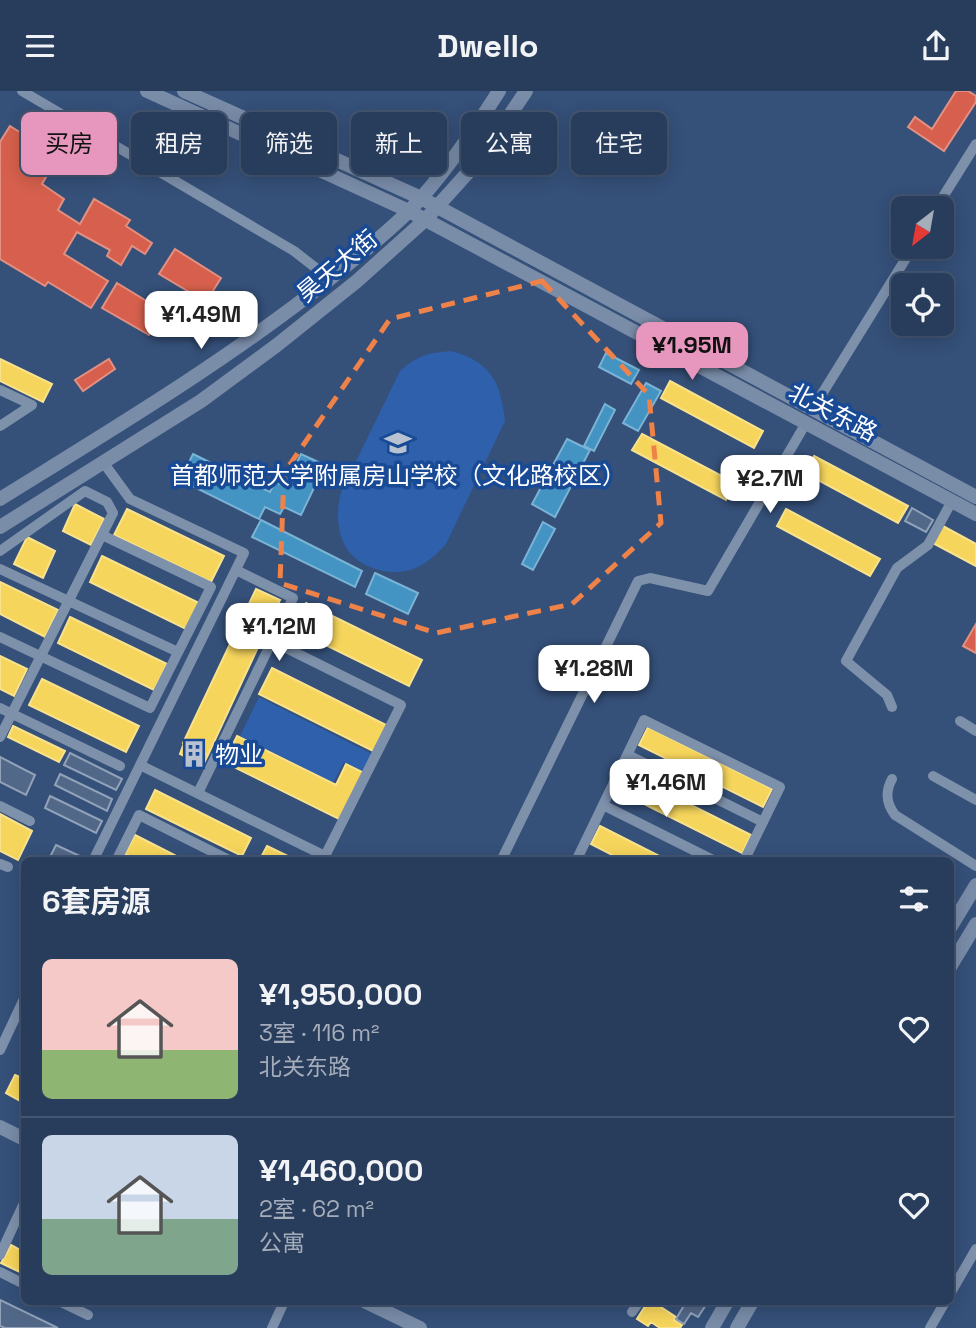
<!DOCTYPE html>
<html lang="zh">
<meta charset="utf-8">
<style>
body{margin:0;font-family:"Space Grotesk","Noto Sans SC",sans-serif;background:#304361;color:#f1f3f6;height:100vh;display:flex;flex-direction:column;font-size:26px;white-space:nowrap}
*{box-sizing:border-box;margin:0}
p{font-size:23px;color:#a5adbb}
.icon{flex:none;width:38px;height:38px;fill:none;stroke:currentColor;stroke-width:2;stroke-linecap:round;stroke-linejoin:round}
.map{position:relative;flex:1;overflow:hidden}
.side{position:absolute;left:21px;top:766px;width:933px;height:448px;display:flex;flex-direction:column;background:#283c5b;border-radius:10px;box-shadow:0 4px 18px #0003,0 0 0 2px #445671}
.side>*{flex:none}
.hud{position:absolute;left:21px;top:21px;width:934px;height:63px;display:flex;gap:14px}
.needle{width:46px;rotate:211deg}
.buttons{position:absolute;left:891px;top:105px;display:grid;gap:14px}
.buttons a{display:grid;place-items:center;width:63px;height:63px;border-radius:10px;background:#283c5b;box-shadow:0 4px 18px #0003,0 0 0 2px #445671;font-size:35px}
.price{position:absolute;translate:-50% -60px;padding:0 16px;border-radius:14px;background:#fff;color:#222;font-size:23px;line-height:46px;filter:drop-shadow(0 2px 4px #0008)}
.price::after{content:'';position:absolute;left:50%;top:42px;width:21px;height:16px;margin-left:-10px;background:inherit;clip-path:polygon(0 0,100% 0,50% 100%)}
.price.active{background:#e797bd;color:#111}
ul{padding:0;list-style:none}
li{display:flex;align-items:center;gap:21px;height:175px;padding:0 21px}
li+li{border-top:2px solid #445671}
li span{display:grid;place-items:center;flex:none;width:196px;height:140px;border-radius:10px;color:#555}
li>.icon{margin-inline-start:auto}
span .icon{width:84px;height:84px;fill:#fffc;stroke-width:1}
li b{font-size:30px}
h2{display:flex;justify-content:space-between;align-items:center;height:84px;padding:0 21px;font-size:30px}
.chip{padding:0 24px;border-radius:10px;background:#283c5b;box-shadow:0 4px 18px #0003,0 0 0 2px #445671;font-size:24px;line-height:63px}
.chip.active{background:#e797bd;color:#111}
header{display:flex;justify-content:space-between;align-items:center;height:91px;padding:0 21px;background:#283c5b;font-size:32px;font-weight:700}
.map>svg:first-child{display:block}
</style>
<header><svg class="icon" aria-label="menu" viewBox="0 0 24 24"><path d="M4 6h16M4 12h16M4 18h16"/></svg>Dwello<svg class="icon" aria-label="share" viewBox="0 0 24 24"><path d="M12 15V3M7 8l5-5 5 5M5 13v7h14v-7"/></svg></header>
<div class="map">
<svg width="976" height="1237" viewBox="0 0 976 1237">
<rect width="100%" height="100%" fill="#355079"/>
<path fill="#2e60ab" d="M451,260C490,270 501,291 505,330L446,453C437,463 428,471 416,477C407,481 394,482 384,480C342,472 332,438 341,401L400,280C418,264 428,262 451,260Z
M259,606L372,663L363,680L344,671L333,692L240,645Z"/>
<path fill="#f6d55c" stroke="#f9e28d" stroke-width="2" d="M0,268L52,293L43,311L0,290Z
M670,290L763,340L754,357L661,307Z
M642,343L735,392L726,409L632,359Z
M814,365L908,415L898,432L805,382Z
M75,413L104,428L91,454L63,440Z
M127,418L224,465L211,491L114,444Z
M786,418L880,468L870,485L777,435Z
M941,434L976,453V475L931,451Z
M27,446L55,460L43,487L14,473Z
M102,465L199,512L186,538L90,491Z
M0,491L58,519L45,546L0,523Z
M256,498L280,509L208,664L183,652Z
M306,512L422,569L409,595L293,538Z
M70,526L167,573L154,599L58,552Z
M0,565L27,578L14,605L0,598Z
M272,577L388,635L375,661L259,603Z
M42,588L139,635L126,661L29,614Z
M13,635L65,660L59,671L8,646Z
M648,636L772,698L763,716L639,654Z
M237,645L336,694L346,673L364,682L341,729L224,671Z
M184,652L208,664L203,674L180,663Z
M627,682L751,744L742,762L618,700Z
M155,699L251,747L242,765L146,718Z
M0,723L32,740L18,769L0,760Z
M600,735L669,770H624L591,753Z
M135,744L186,770H139L125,763Z
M267,755L298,770H259Z
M15,984L24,988V1012L6,1002Z
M11,1154L24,1161V1183L1,1172Z
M647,1212L654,1216L656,1213L676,1226L674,1229L682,1234L680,1237H660L651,1231L648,1235L637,1228Z"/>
<path fill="#d6604d" stroke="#e29082" stroke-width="2" d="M956,0H968L976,5V11L944,60L908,36L915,26L932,38Z
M10,35L58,65L42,93L64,108L58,119L80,133L94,108L130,129L126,135L152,152L145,163L132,155L121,174L107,165L110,159L77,141L64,163L108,190L91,217L48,191L45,195L0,168V51Z
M175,158L221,187L206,211L159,183Z
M117,192L163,220L149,244L102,217Z
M109,268L115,278L83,300L75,289Z
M976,533V562L963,555Z"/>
<path fill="#4393c3" stroke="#7bb3d5" stroke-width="2" d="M606,262L639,279L631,293L599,276Z
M646,292L661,300L638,340L623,332Z
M605,313L615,319L594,360L584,355Z
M567,348L590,359L555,426L532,413Z
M193,363L270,401L275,391L285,395L301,363L325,374L301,424L284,416L280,423L265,416L259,428L180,389Z
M261,429L362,480L355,496L252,446Z
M543,431L555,438L533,479L522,473Z
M375,482L418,502L408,523L366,503Z"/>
<path fill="#526888" stroke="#92a2b9" stroke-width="2" d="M912,417L933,429L926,441L905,430Z
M70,662L122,688L116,699L64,674Z
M0,666L35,684L26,704L0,691Z
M60,683L112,708L107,720L55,694Z
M50,705L102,730L96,742L45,717Z
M56,754L84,767L82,770H48Z
M0,1209L58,1237H5L0,1235Z
M686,1211H708L698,1226L691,1222L684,1233L676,1228Z"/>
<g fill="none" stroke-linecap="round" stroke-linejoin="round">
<path stroke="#7e91ab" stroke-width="10" d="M22,0L294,160L330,188
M936,117L976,53
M0,299L32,314L0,335
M812,319L913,156
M0,460L85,400L107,411L113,422L0,646
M0,478L178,561
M0,546L150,617L211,496L102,444
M892,616L887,604L846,570L897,477L928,454L952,410
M0,617L120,675
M960,630L976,640
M628,664L763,731
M140,674L325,765L401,614L272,550
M933,685L976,709
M892,688C885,701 886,712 895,724L976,775
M198,702L293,507L236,479
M603,714L715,770
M0,715L30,730
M93,770L244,462L130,408L103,371
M116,770L139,724L231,770
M501,770L638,490L650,487L708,500L806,332
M576,770L644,629L780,696L744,770
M0,773L8,776
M24,954V955
M0,959L24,908
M0,1164L24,1112
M0,1181L24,1193
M950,1203L976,1158
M61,1211L88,1224
M632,1221L639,1211
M272,1237L284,1211
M930,1237L945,1211"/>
<path stroke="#798ca8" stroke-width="14" d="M147,0L409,120L976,423
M184,0L421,107L976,406
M0,408C111,339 223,272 326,191C354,168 384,145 410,119C444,84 473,41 499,0
M0,436L201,310L277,254L357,190L425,129L481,67L526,0
M950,837L976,794
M950,876L976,833
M0,1036L24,1048
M366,1211L420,1237
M712,1237L727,1211
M737,1237L752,1211"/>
</g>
<path fill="none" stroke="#ee8249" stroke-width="5" stroke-dasharray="14 9" stroke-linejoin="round" d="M542,190L649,304L661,432L572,513L436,542L280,492L284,382L390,228Z"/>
<defs>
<symbol id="school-bare" viewBox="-9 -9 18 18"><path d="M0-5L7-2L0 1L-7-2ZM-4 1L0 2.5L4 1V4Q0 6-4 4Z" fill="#b8c2d0" stroke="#194a95" stroke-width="2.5" paint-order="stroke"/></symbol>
<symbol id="building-bare" viewBox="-9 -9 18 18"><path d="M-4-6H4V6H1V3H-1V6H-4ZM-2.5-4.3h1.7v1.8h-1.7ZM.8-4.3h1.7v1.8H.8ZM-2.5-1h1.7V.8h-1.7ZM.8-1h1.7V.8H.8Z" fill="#b8c2d0" stroke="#194a95" stroke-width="2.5" paint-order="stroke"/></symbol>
</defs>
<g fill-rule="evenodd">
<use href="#school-bare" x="379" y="333" width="38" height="38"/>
<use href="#building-bare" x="175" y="644" width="38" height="38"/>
</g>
<g text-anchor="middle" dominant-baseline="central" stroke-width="7" stroke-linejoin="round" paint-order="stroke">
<g font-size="24" fill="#fff" stroke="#194a95">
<text transform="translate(337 175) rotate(-40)">昊天大街</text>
<text transform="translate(833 321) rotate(28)">北关东路</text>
</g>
<g font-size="24" fill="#fff" stroke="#194a95">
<text x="398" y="384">首都师范大学附属房山学校（文化路校区）</text>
<text x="215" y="663" text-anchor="start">物业</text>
</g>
</g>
</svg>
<div class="buttons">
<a><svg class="needle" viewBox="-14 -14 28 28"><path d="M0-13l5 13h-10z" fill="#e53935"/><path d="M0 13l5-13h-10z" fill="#a5adbb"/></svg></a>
<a><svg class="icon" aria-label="locate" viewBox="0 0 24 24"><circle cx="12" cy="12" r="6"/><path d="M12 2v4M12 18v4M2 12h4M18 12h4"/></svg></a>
</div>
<b class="price" style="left:201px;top:260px">¥1.49M</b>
<b class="price active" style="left:692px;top:291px">¥1.95M</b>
<b class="price" style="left:770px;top:424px">¥2.7M</b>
<b class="price" style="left:279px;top:572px">¥1.12M</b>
<b class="price" style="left:594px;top:614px">¥1.28M</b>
<b class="price" style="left:666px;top:728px">¥1.46M</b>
<div class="hud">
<a class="chip active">买房</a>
<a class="chip">租房</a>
<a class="chip">筛选</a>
<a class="chip">新上</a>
<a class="chip">公寓</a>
<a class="chip">住宅</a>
</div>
<section class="side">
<h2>6套房源<svg class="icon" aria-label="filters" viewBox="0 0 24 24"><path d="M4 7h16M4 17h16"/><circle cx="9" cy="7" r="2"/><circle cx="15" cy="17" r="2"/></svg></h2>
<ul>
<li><span style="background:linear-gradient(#f6c9c9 65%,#8fb573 0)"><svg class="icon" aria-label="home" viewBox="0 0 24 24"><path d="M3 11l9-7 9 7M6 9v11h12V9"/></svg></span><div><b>¥1,950,000</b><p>3室 · 116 m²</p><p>北关东路</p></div><svg class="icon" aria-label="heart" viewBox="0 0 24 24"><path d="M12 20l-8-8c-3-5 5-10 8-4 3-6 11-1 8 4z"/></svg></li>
<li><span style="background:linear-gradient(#c9d6e8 60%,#7fa58c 0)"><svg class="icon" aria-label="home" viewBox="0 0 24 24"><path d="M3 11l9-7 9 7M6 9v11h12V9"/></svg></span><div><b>¥1,460,000</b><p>2室 · 62 m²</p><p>公寓</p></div><svg class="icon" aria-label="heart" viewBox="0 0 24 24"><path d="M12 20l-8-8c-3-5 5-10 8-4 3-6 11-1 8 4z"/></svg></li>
</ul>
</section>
</div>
